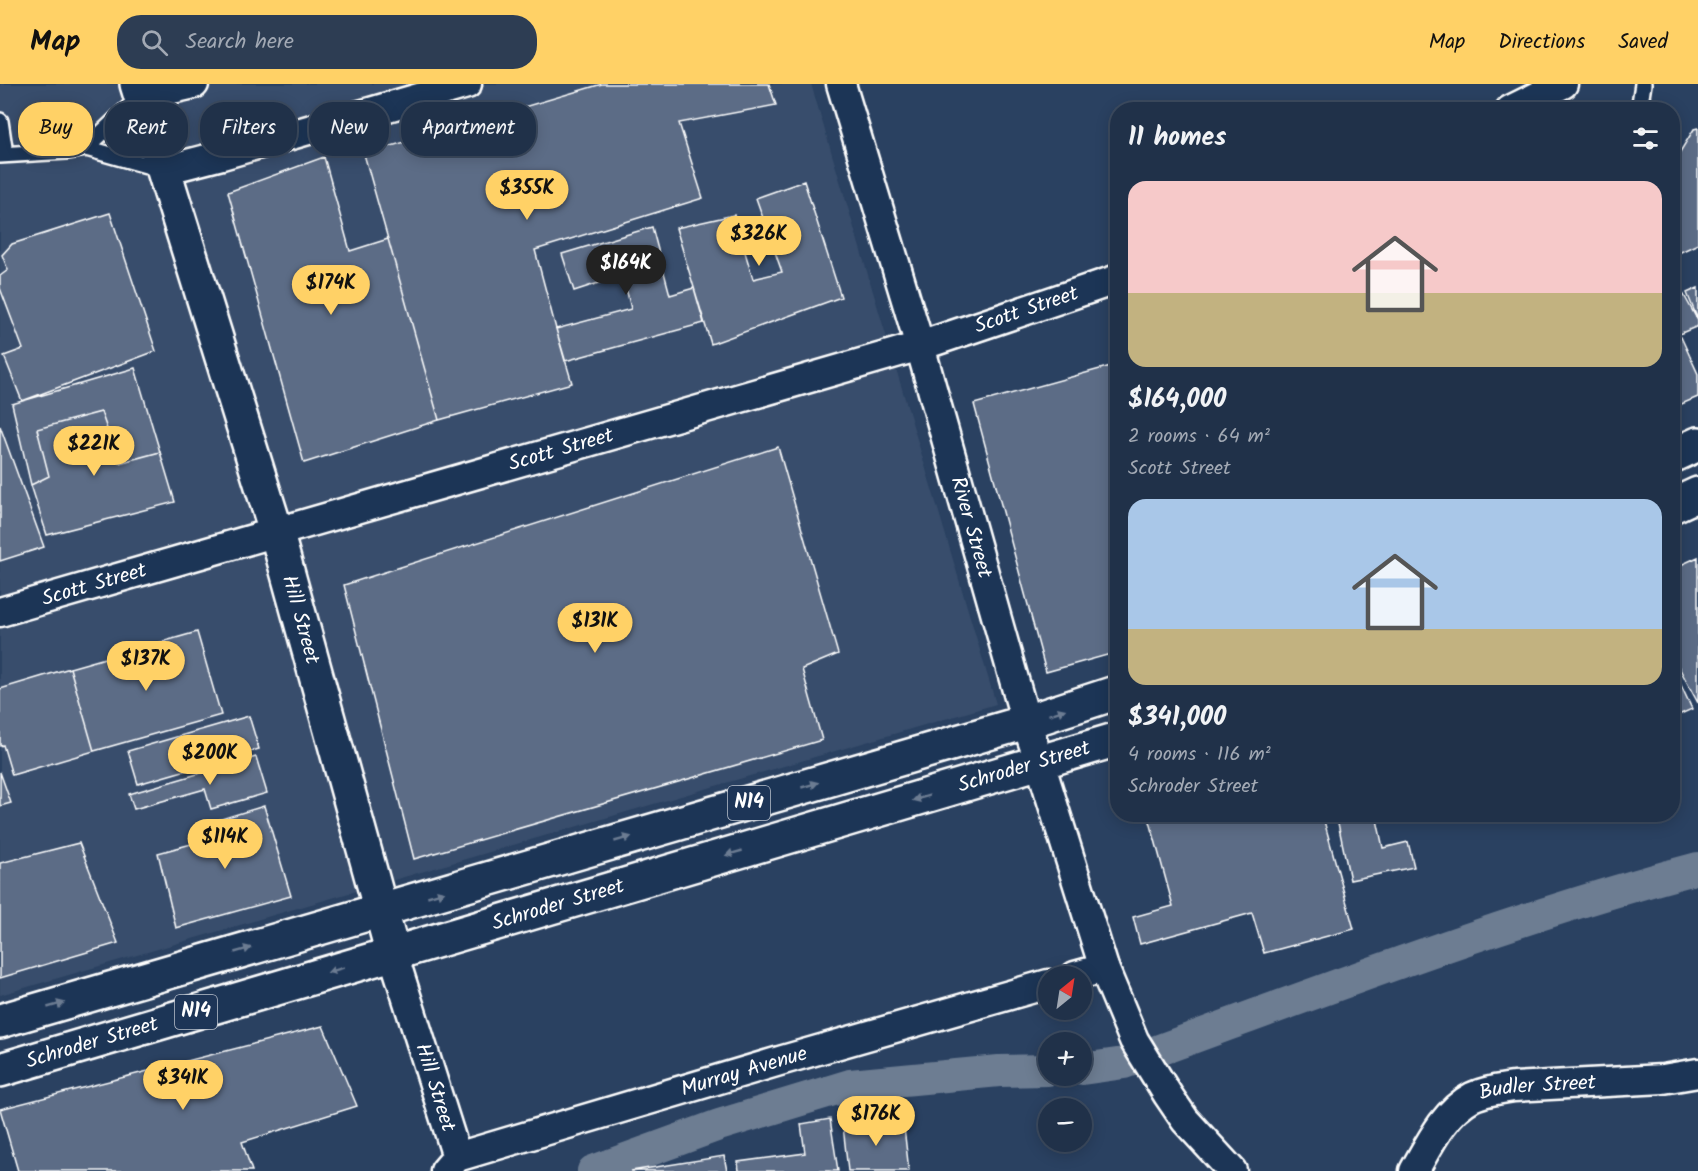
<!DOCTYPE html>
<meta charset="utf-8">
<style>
body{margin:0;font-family:Kalam,sans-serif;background:#2d3d53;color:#f1f3f6;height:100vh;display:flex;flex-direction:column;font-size:22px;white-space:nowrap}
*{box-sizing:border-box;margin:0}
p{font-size:20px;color:#a2a9b4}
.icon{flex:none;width:33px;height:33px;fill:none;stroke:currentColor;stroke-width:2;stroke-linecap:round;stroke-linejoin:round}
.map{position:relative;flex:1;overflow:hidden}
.drawer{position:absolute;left:1110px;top:18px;width:570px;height:720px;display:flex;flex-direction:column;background:#203149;border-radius:24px;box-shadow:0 3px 15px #0003,0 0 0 2px #3d4c61}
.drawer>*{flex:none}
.banner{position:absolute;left:18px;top:18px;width:570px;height:54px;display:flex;gap:12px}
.needle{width:39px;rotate:30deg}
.tools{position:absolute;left:1038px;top:882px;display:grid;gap:12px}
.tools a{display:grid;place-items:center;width:54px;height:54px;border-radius:50%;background:#203149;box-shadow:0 3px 15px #0003,0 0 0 2px #3d4c61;font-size:30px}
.price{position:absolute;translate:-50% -51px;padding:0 14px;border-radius:21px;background:#ffd166;color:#111;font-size:20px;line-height:39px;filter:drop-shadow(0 2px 3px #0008)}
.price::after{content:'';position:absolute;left:50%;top:36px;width:18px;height:14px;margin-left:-9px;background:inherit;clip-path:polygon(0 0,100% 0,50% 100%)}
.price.current{background:#222;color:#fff}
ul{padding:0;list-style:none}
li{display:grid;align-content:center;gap:12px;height:318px;padding:0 18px}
li span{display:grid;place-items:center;height:186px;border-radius:18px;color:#555}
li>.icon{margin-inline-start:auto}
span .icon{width:108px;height:108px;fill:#fffc;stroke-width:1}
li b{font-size:26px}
h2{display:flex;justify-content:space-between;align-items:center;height:72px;padding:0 18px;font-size:26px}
.chip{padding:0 21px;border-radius:24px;background:#203149;box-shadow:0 3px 15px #0003,0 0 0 2px #3d4c61;font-size:21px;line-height:54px}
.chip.current{background:#ffd166;color:#111}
header{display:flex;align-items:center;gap:36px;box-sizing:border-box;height:84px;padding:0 30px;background:#ffd166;color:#111}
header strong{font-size:28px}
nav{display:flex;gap:33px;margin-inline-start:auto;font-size:21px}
.search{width:420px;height:54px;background:#2d3d53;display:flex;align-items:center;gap:15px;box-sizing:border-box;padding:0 21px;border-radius:24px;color:#a2a9b4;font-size:22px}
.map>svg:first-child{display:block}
</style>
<header>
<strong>Map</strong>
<div class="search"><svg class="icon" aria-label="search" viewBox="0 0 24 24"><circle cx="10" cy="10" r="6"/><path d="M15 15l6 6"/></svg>Search here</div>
<nav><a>Map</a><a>Directions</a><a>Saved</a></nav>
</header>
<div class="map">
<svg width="1698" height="1087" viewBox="0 0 1698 1087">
<rect width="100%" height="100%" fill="#2a4161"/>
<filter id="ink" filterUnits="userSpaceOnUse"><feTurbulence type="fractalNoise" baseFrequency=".0167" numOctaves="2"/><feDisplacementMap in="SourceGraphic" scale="12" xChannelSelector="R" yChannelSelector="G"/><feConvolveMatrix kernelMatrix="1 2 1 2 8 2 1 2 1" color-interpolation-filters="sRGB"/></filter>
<g filter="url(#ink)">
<path fill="#394e6c" d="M0,0H811L996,620L0,911Z"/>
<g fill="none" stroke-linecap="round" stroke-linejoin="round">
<path stroke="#6d7d92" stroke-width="32" d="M1082,985L1124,979C1314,910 1503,836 1698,784
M593,1087L719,1041L850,1001L999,987L1048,986"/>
</g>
<path fill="#5b6c86" stroke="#fff" stroke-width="1.5" d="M602,0H769L776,21L679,39L703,114L535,166L556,245L572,299L439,336L364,70Z
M1698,44V160L1672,172V108L1676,106L1672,100V81L1694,45Z
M324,73L350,167L388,155L439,336L304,379L228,108Z
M804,97L841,213L711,260L676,144L734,131L753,195L782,188L756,114Z
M110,129L156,267L22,317L4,272L23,265L0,204V192L8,186L2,171L12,160Z
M652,143L670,211L694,204L704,239L565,277L556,245L631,225L623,191L574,207L562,170Z
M1672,189L1698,237V242L1672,253Z
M1698,204V236L1687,209Z
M1681,253L1698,290V313L1672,324V258Z
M1118,280V568L1046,588L974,320Z
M135,284L160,368L119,379L101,328L37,345L49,392L31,401L12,320Z
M101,328L119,379L160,368L175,418L47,451L31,401L49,392L37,345Z
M0,342L44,463L0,477Z
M778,363L838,570L802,585L822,656L414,775L344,501Z
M1698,473V619L1672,570V485Z
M197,548L221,631L94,667L70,584Z
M1672,582L1692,625L1672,634Z
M70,584L94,667L12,691L3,661L0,662V605Z
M249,632L259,665L138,700L128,667Z
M256,673L267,709L211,725L205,705L134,725L129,710Z
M0,688L11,719L0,722Z
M264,722L291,812L176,844L158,769L210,755L205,740Z
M1148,730H1337L1338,733L1324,737L1354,845L1264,869L1252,829L1140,860L1133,833L1173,822Z
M1376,731L1383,764L1408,758L1414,783L1350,796L1338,739Z
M79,759L118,859L0,894V779Z
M323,942L357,1022L242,1058L252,1087H18L0,1025Z
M830,1035L838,1087H739L738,1078L805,1069L801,1040Z
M903,1035L909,1087H848L843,1042Z
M724,1072L727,1087H631Z"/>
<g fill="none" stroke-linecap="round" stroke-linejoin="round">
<defs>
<path id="service" d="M1639,26L1643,0
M0,37L5,70
M86,64L141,12
M0,71L67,67L86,64L164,86"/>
<g id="minor">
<path id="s1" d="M841,0L920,262L1026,638L1040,679L1104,884L1134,956L1168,1011L1185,1036L1232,1087"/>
<path d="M141,12L194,0"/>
<path d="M1510,26L1563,0"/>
<path d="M164,86L222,71L467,0"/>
<path id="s2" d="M0,528L920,262L1118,195"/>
<path id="s3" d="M393,870L457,1073"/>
<path d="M1075,892L1104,884"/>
<path id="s4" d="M445,1087L457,1073L783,976L1048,900"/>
<path id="s5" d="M1414,1087C1429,1061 1444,1028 1472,1013C1485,1007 1500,1005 1514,1003L1663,995L1698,989"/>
</g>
<g id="tertiary">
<path id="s6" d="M137,0L276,447L393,870"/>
</g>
<g id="trunk">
<path d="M1672,372L1698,360"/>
<path d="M1672,422L1698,410"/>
<path d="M0,937L1026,638L1118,608"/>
<path id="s7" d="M0,986L1118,655"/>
</g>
</defs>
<use href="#service" stroke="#fff" stroke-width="20"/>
<use href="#minor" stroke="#fff" stroke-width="33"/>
<use href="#tertiary" stroke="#fff" stroke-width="38"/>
<use href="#trunk" stroke="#fff" stroke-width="38"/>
<use href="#service" stroke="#1d3557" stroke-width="15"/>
<use href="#minor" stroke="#1d3557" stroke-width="28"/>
<use href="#tertiary" stroke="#1d3557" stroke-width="33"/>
<use href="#trunk" stroke="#1d3557" stroke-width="33"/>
</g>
<defs><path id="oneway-solid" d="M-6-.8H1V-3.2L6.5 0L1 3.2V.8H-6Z" transform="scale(1.5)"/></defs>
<g fill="#6c7c92">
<use href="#oneway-solid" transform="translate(1057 628) rotate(-18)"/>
<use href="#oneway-solid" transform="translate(810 701) rotate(-16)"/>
<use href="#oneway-solid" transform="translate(921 714) rotate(164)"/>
<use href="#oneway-solid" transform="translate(623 755) rotate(-16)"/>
<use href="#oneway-solid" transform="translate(734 769) rotate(164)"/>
<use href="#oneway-solid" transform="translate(436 810) rotate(-16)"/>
<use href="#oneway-solid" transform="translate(243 866) rotate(-16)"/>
<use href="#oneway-solid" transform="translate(336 886) rotate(163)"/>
<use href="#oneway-solid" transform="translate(56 921) rotate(-16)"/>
</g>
</g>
<g text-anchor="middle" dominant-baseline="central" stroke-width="4.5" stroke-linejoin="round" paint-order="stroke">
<g fill="#1d3557" stroke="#bbc2cd" stroke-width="1.5">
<rect x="728" y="702" width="42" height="34" rx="4.5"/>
<rect x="175" y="911" width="42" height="34" rx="4.5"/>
</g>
<g font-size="20" font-weight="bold" fill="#fff">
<text x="749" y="719">N14</text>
<text x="196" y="928">N14</text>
</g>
<g font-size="21" fill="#fff" stroke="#1d3557">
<text stroke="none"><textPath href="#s2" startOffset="1070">Scott Street</textPath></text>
<text stroke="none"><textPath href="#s2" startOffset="584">Scott Street</textPath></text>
<text stroke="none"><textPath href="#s1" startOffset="462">River Street</textPath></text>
<text stroke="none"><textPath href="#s2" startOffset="98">Scott Street</textPath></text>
<text stroke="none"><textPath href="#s6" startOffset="560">Hill Street</textPath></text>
<text stroke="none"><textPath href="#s7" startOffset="1068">Schroder Street</textPath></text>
<text stroke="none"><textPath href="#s7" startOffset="582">Schroder Street</textPath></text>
<text stroke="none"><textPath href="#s7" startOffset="96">Schroder Street</textPath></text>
<text stroke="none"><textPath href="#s4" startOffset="318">Murray Avenue</textPath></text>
<text stroke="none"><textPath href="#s3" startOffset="140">Hill Street</textPath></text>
<text stroke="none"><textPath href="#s5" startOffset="162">Budler Street</textPath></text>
</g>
</g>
</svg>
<div class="tools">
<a><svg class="needle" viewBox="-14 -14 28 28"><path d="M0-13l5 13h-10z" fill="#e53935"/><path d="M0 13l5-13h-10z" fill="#a2a9b4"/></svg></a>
<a>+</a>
<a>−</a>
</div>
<b class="price" style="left:527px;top:137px">$355K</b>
<b class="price" style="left:759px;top:183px">$326K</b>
<b class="price current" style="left:626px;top:212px">$164K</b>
<b class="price" style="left:331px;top:232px">$174K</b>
<b class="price" style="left:94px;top:393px">$221K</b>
<b class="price" style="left:595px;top:570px">$131K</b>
<b class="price" style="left:146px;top:608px">$137K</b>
<b class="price" style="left:210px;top:702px">$200K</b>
<b class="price" style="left:225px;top:786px">$114K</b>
<b class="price" style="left:183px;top:1027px">$341K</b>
<b class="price" style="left:876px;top:1063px">$176K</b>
<div class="banner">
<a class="chip current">Buy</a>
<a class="chip">Rent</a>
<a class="chip">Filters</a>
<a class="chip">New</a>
<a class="chip">Apartment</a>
</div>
<section class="drawer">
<h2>11 homes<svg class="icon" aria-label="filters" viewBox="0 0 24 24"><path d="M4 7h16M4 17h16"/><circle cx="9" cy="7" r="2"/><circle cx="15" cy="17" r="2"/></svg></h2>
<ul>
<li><span style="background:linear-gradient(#f6c9c9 60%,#c2b280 0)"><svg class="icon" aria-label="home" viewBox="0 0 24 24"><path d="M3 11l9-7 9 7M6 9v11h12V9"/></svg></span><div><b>$164,000</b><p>2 rooms · 64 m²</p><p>Scott Street</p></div></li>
<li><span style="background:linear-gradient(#a9c7e8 70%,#c2b280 0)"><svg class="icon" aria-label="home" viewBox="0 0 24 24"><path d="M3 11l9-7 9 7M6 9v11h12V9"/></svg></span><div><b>$341,000</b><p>4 rooms · 116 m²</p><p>Schroder Street</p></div></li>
</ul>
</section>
</div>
